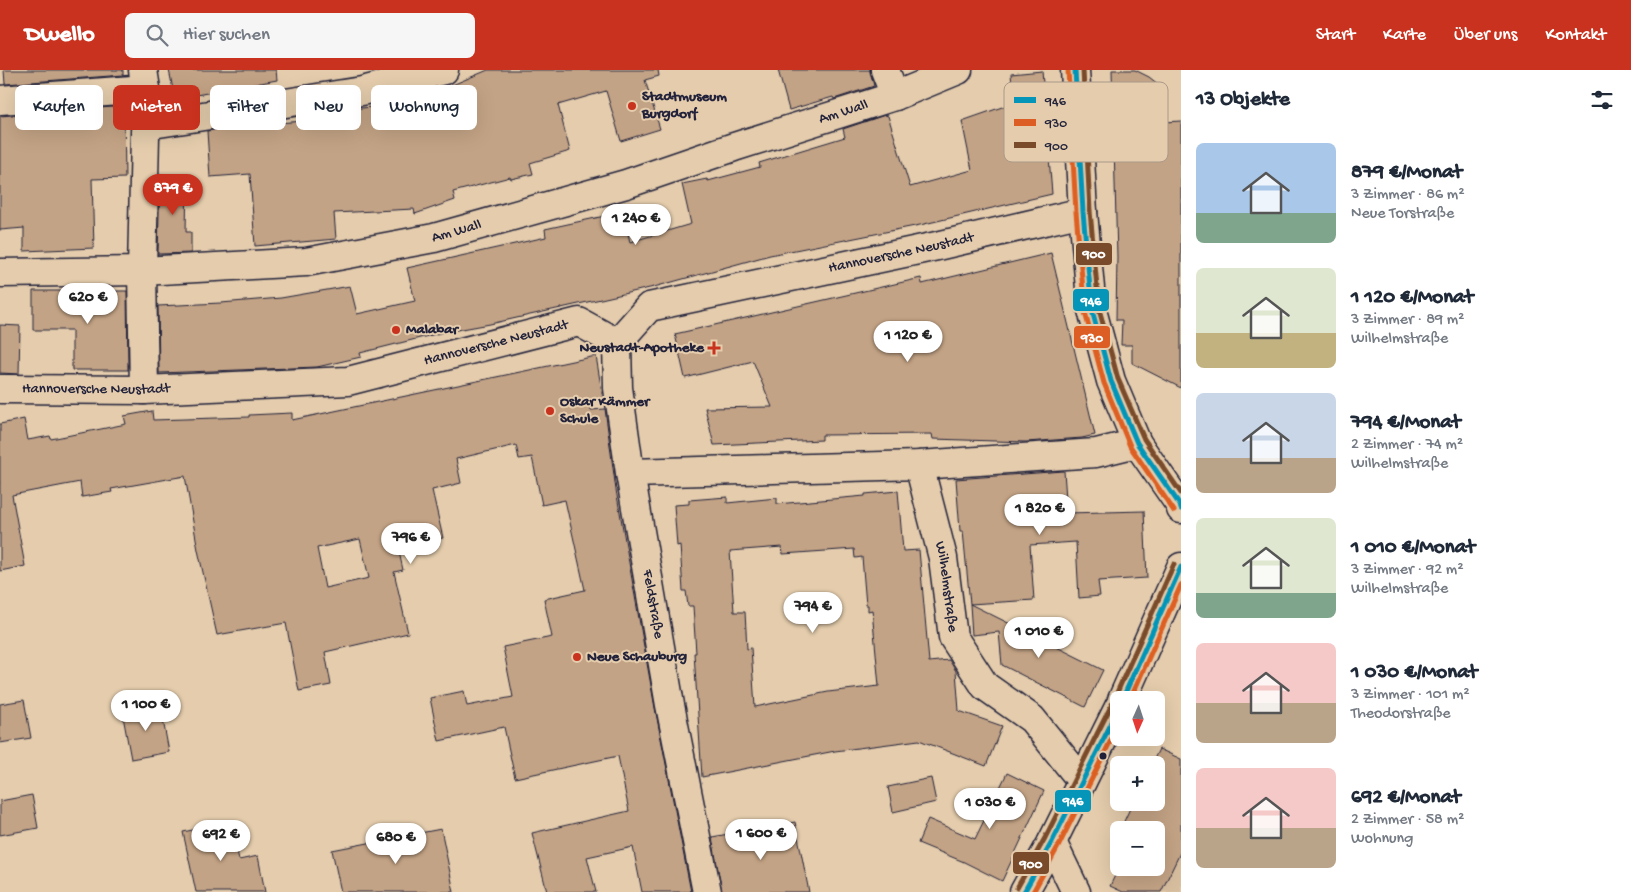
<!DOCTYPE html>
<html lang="de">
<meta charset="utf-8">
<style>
body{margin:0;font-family:"Gochi Hand",sans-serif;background:#f6f6f7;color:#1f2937;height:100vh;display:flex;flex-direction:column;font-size:19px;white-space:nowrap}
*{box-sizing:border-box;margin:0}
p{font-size:16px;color:#747a83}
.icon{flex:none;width:28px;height:28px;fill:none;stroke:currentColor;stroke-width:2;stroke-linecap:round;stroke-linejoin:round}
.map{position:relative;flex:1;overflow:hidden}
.sheet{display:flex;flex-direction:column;background:#fff;width:450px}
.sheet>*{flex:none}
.hud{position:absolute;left:15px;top:15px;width:475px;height:45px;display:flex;gap:10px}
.needle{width:32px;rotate:183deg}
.controls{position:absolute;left:1110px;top:621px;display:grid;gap:10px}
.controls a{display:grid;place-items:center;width:55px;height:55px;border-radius:8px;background:#fff;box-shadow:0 5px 20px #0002;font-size:25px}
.price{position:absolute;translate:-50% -42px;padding:0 11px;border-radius:18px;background:#fff;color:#222;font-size:16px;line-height:32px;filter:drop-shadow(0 1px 2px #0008)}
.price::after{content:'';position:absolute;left:50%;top:30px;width:15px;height:11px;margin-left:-8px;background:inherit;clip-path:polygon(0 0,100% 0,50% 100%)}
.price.active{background:#c8321e;color:#fff}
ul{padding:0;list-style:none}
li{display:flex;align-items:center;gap:15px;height:125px;padding:0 15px}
li span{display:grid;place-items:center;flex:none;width:140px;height:100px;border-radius:8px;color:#555}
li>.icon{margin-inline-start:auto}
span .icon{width:60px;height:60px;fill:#fffc;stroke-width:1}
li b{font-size:21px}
h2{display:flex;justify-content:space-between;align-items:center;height:60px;padding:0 15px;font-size:21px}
.tag{padding:0 18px;border-radius:8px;background:#fff;box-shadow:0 5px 20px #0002;font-size:18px;line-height:45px}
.tag.active{background:#c8321e;color:#fff}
header{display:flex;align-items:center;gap:30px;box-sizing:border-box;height:70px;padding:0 25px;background:#c8321e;color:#fff}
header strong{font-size:24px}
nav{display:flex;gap:28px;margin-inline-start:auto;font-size:18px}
.search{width:350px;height:45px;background:#f6f6f7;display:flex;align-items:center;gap:12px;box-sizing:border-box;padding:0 18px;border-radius:8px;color:#747a83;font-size:19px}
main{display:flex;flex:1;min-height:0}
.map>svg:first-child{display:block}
</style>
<header>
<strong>Dwello</strong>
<div class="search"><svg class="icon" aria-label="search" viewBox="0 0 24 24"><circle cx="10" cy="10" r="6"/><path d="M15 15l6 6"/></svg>Hier suchen</div>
<nav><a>Start</a><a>Karte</a><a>Über uns</a><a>Kontakt</a></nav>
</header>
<main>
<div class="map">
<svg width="1181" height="822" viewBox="0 0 1181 822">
<rect width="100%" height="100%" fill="#e4ccac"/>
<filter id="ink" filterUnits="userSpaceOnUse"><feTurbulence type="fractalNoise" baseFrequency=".02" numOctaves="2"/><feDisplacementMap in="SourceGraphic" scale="10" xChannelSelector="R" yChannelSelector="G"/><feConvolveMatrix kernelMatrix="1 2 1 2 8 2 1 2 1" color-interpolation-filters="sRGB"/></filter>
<g filter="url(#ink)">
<path fill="#d6bd9e" d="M1181,781V822H1161L1169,805Z"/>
<path fill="#c3a385" stroke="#22223b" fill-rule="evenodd" d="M4,0H123V5L5,14Z
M169,0H276L277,10L175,29Z
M488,0H658L659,6L645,10L660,59L621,71L606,21L558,35L570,81L530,93L533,104L511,109L510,107L453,122L455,130L415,144L414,139L334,143L336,169L255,176L250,104L210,107L207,61L246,55L351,48L350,39L407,34Z
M778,0H870L874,16L834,29L833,27L789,40Z
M1112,0H1135L1149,7L1163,18L1164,52L1181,51V318L1132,293V275H1121L1122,250H1116L1117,187Z
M1042,1L1052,124L920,155L770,185L654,217L490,254L440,263L360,283L361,287L317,297L159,303L158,236L221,233L281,228L350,216L357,244L415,231L407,198L546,167L545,159L623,142L630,172L691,154L682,114L707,109L708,111L760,97L759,93L845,67L843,59L885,45L888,46L910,117L972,100L962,51L1005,36L1014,35L1011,4Z
M124,36L125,108L92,109L94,178L24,181V158L0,160V46Z
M160,105L187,106L186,162H191V183L158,184Z
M1051,183L1095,365L1082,368L1026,372L933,369L932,364L822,365V370L714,375L705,338L772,337L753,291L685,308L675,264L921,208L922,214Z
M33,221H127L128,300H72V260H33Z
M0,255L20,256L19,304L0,303Z
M596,286L603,329L590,332L591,340L605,339L616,420L655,638L691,822H642L633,777L587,787L596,822H547L532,763L629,741L618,686L515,708L504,657L439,671L430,628L464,621L467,636L513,627L503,577L552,567L544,529L585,520L565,430L542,435L532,387L519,389L516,375L456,389L461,413L432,420L443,468L398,477L403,500L394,502L408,563L325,582L331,615L299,621L286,553L217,565L198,480L185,406L111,419L112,422L82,427L80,412L12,425L25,496L0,501V354L24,349L28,370L50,366L51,369L126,354L124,346L152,341L153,350L249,347V345L292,343V350ZM360,469L369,508L325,518L317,478Z
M1064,401L1067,443L1144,441L1147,508L1098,511L1100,526L1079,528L1076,472L1030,475L1034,530L970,534L963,461H960L956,409Z
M898,421L903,481L919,480L929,592L949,590L956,601L959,641L1002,656L986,696L919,670L835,681L702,707L694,583H696L693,536H688L686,521H683L680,475L677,476L674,435L689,434V430L727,427V433L777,428V434L865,426V424ZM782,477L783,484L854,479L855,488L862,487L866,535H868V541L872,540L879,616L828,622L755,637L751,578L747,579L745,542H734L730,481Z
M970,534L1103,600L1085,637L1002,595L999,562L972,565Z
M24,630L31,668L0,673V634Z
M160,634L169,682L131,689L122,641Z
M1159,679L1181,689V781L1161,822H1123L1110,816L1119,797L1156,798V760H1120L1133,732H1156V695H1151Z
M1007,703L1044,721L1002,811L964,792L918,773L928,749L975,769Z
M931,708L936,732L893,742L888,717Z
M32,725L38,758L0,765V731Z
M231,752L239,790L258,786L265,822H196L183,762Z
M795,752L809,822H722L712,767Z
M441,759L454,822H341L332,780Z"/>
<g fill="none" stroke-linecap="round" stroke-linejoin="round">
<defs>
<g id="minor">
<path d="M143,0L146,19L142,201L144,320"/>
<path d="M885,0L895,26"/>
<path d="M1075,0L1083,142L1092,240L1111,311L1137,373L1180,435L1181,439"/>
<path d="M0,30L146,19"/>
<path d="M146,55L362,21L444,0"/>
<path id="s1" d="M0,203L142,201L306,192L434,168L626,114L734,77L895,26L958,0"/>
<path id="s2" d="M617,273L618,318L630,403L670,635L707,822"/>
<path id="s3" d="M617,273L649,237L937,176L1083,142"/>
<path id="s4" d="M0,319L144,320L348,311L579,252L617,273"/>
<path id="s5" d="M919,395L943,488L953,567L985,616L1032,649L1082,711"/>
<path d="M630,403L919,395L1096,383L1137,373"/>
<path d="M1122,630L1181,497"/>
<path d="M1052,772L1076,822"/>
<path d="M1024,822L1052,772L1119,637"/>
</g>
</defs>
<use href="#minor" stroke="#22223b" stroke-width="31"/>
<use href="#minor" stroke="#e4ccac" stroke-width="28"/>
<defs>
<path id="bus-1" d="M1075,0L1083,142L1092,240L1111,311L1137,373L1180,435L1181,439
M1122,630L1181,497
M1024,822L1052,772L1119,638"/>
<path id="bus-2" d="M1068,0L1076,142L1085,242L1104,313L1130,376L1174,441
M1130,630L1181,515
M1033,822L1059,775L1119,654"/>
<path id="bus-3" d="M1083,0L1090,141L1099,239L1118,309L1144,369L1181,423
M1115,627L1174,494
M1017,818L1045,768L1112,634"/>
</defs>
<use href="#bus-1" stroke="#e4ccac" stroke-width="9"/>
<use href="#bus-2" stroke="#e4ccac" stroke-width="9"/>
<use href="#bus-3" stroke="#e4ccac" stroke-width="9"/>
<use href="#bus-1" stroke="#0595b8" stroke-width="5"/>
<use href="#bus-2" stroke="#dd5e24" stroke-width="5"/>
<use href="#bus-3" stroke="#7a4b2a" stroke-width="5"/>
</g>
</g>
<g fill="#c8321e" stroke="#e4ccac" stroke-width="2">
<circle cx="632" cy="36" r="5"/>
<circle cx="396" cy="260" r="5"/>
<path d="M711.5 270.5h5v5h5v5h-5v5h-5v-5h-5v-5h5z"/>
<circle cx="550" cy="341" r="5"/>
<circle cx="577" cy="587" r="5"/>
</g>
<circle fill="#22223b" stroke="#e4ccac" stroke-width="2" cx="1103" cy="686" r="4.5"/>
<g text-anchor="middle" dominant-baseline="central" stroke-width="4" stroke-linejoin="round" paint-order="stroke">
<g font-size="15" font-weight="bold" fill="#22223b" stroke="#e4ccac" text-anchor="start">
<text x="642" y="27">Stadtmuseum<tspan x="642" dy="17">Burgdorf</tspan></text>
<text x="406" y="260">Malabar</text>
<text x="704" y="278" text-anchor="end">Neustadt-Apotheke</text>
<text x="560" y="332">Oskar Kämmer<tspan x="560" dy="17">Schule</tspan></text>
<text x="587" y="587">Neue Schauburg</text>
</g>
<g font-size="15" fill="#22223b" stroke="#e4ccac">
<text stroke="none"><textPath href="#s1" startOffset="865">Am Wall</textPath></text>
<text stroke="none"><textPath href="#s1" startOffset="460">Am Wall</textPath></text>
<text stroke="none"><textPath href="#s3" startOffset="306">Hannoversche Neustadt</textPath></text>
<text stroke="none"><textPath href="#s4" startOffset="501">Hannoversche Neustadt</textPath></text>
<text stroke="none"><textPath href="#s4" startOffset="96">Hannoversche Neustadt</textPath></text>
<text stroke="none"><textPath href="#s5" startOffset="125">Wilhelmstraße</textPath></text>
<text stroke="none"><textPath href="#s2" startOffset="264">Feldstraße</textPath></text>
</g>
</g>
<rect x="1004" y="12" width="164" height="80" rx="8" fill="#e4ccac" stroke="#aa998a" stroke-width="1"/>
<rect x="1014" y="27" width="22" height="6" fill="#0595b8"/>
<rect x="1014" y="49" width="22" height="7" fill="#dd5e24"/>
<rect x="1014" y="72" width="22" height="6" fill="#7a4b2a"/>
<g font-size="14" fill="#22223b">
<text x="1045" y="35">946</text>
<text x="1045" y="57">930</text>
<text x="1045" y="80">900</text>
</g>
<g stroke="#e4ccac" stroke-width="2">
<rect x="1075" y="172" width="38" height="24" rx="5" fill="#7a4b2a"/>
<rect x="1072" y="218" width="38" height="24" rx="5" fill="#0595b8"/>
<rect x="1073" y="255" width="38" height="24" rx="5" fill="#dd5e24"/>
<rect x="1054" y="719" width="38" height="24" rx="5" fill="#0595b8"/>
<rect x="1012" y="781" width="38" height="24" rx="5" fill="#7a4b2a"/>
</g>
<g font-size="14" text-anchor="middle" font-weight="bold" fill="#fff">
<text x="1094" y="188">900</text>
<text x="1091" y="235">946</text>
<text x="1092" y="272">930</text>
<text x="1073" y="735">946</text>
<text x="1031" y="798">900</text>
</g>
</svg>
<div class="controls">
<a><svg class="needle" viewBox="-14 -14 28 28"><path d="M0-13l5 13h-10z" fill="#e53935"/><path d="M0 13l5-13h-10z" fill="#747a83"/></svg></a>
<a>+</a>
<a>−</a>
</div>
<b class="price active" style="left:173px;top:146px">879 €</b>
<b class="price" style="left:636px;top:176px">1 240 €</b>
<b class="price" style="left:88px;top:255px">620 €</b>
<b class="price" style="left:908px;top:293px">1 120 €</b>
<b class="price" style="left:1040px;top:466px">1 820 €</b>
<b class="price" style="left:411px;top:495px">796 €</b>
<b class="price" style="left:813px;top:564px">794 €</b>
<b class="price" style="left:1039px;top:589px">1 010 €</b>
<b class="price" style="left:146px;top:662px">1 100 €</b>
<b class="price" style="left:990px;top:760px">1 030 €</b>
<b class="price" style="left:761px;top:791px">1 600 €</b>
<b class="price" style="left:221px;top:792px">692 €</b>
<b class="price" style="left:396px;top:795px">680 €</b>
<div class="hud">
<a class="tag">Kaufen</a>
<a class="tag active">Mieten</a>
<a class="tag">Filter</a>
<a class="tag">Neu</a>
<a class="tag">Wohnung</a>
</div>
</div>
<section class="sheet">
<h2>13 Objekte<svg class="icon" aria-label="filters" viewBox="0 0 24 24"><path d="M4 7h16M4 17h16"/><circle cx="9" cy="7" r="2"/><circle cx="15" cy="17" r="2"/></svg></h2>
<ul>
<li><span style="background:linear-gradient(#a9c7e8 70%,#7fa58c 0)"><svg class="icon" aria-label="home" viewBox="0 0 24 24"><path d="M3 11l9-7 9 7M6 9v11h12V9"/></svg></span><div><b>879 €/Monat</b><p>3 Zimmer · 86 m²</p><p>Neue Torstraße</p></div></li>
<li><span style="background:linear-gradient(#dfe7d0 65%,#c2b280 0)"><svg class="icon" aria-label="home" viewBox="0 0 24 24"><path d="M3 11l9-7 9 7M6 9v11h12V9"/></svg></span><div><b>1 120 €/Monat</b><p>3 Zimmer · 89 m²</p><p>Wilhelmstraße</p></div></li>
<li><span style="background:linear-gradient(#c9d6e8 65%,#b9a48a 0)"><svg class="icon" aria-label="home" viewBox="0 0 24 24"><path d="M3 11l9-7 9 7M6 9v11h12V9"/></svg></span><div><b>794 €/Monat</b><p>2 Zimmer · 74 m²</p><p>Wilhelmstraße</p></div></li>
<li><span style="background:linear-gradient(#dfe7d0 75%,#7fa58c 0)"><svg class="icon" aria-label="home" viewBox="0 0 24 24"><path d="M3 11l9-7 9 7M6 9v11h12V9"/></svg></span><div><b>1 010 €/Monat</b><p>3 Zimmer · 92 m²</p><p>Wilhelmstraße</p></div></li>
<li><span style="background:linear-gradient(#f6c9c9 60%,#b9a48a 0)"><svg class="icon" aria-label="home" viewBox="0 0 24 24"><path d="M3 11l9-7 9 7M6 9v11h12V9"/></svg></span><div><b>1 030 €/Monat</b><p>3 Zimmer · 101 m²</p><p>Theodorstraße</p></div></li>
<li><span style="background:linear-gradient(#f6c9c9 60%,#b9a48a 0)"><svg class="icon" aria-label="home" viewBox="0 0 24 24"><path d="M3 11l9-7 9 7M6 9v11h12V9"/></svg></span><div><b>692 €/Monat</b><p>2 Zimmer · 58 m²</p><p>Wohnung</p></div></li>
</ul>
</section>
</main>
